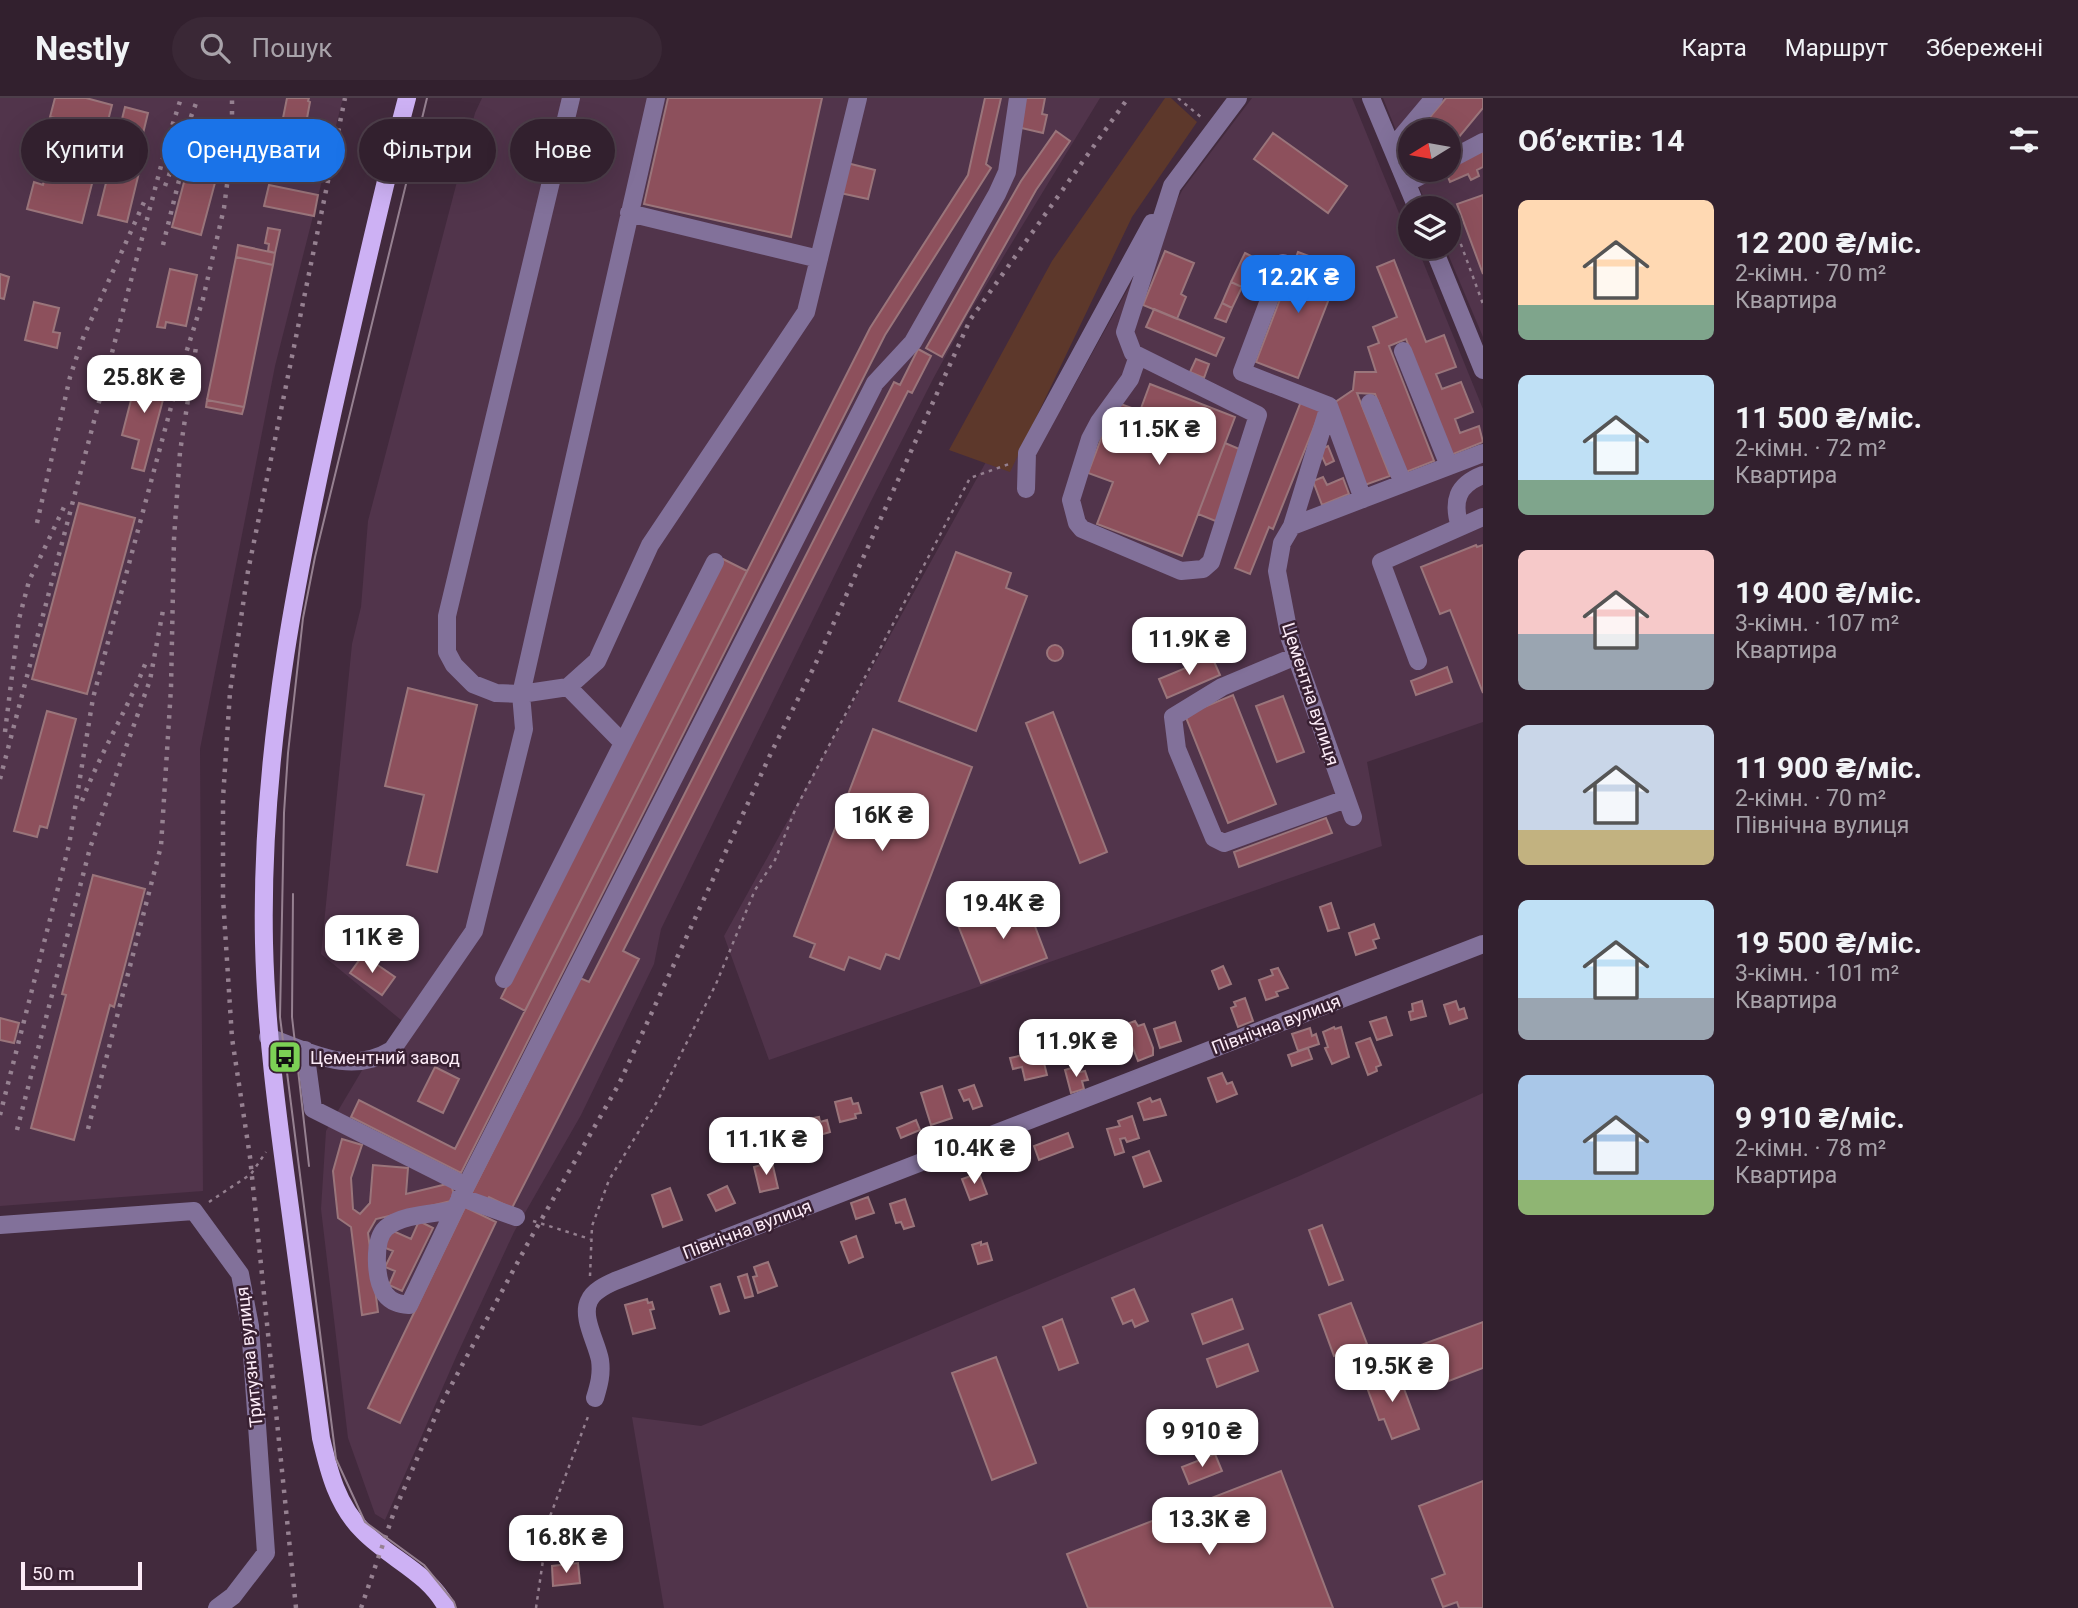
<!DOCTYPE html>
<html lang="uk">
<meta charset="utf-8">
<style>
body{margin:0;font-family:Roboto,sans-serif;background:#3a2836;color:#f1f3f6;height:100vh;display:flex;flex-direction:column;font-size:26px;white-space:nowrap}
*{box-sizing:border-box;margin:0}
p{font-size:23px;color:#a8a3aa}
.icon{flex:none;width:38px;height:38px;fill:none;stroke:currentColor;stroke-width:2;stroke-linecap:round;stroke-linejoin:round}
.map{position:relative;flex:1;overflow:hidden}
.panel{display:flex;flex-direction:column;background:#32202e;width:595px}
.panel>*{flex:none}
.hud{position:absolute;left:21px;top:21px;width:665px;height:63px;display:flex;gap:14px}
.needle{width:46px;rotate:259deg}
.buttons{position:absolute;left:1398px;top:21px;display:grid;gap:14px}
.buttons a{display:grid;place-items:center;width:63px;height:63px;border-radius:50%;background:#32202e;box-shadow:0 7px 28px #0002,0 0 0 2px #4d3e4a;font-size:35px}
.scale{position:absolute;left:21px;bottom:18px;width:121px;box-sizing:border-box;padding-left:7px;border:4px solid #fcebf7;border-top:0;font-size:19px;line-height:24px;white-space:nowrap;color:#fcebf7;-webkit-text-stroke:5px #382032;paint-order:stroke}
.price{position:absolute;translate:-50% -60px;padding:0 16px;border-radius:14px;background:#fff;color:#222;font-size:23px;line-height:46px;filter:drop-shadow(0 2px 4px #0008)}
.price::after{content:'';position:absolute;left:50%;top:42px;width:21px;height:16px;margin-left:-10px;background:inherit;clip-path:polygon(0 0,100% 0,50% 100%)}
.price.selected{background:#1a73e8;color:#fff}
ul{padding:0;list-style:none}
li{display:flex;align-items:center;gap:21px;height:175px;padding:0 35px}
li span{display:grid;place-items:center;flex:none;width:196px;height:140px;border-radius:10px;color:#555}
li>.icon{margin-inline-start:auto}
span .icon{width:84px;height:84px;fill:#fffc;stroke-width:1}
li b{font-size:30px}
h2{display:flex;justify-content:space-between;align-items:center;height:84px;padding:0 35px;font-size:30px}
.tag{padding:0 24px;border-radius:32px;background:#32202e;box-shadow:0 7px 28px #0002,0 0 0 2px #4d3e4a;font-size:24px;line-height:63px}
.tag.selected{background:#1a73e8;color:#fff}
header{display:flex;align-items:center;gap:42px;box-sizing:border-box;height:98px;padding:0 35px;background:#32202e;border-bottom:2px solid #4d3e4a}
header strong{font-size:33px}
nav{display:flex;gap:38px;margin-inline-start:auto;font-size:24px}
.search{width:490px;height:63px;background:#3a2836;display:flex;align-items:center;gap:18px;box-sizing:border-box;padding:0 24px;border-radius:38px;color:#a8a3aa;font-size:26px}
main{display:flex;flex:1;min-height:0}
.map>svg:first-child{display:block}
</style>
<header>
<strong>Nestly</strong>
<div class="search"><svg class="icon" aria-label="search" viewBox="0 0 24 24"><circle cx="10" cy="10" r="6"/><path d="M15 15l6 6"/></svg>Пошук</div>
<nav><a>Карта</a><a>Маршрут</a><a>Збережені</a></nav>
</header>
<main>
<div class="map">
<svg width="1483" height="1510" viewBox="0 0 1483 1510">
<rect width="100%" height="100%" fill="#422a3d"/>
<path fill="#51344b" d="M0,0H343L275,268L200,651L203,1093L0,1108Z
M482,0H1100L968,217L933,281L871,403L661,831L654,866L581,1017L514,1134L456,1259L385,1422L375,1416L348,1340L321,1111L326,1033L364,969L412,931L321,856L352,546L361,509L368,423L475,15Z
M1252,0H1352L1410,142V149H1417L1483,311V624L1367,664L1382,748L769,962L724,838L997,344L1063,308L1183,91Z
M1383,0H1483V239L1445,149H1449V110H1428L1412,72H1449V33H1410V67Z
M1483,995V1510H664L632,1319L701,1328L1297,1079Z"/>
<path fill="#5d382b" d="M1165,0H1171L1197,24L1132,119L1010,374L949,352L1052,163Z"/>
<path fill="#8d505c" stroke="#9a757b" stroke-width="2" d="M55,0H86L112,7L82,125L27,111L34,84L43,87L60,21L50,19Z
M287,0H309L308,3L310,4L305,31L296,29L290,58L276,55Z
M668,0H822L791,139L644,106Z
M985,0H1001L986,66L991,70L885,237L461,1075L351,1019L359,1002L455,1051L870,230L968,77Z
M1024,0H1045L1042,16L1047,17L1043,35L1017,29Z
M1446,0H1483V10L1449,51V33H1418Z
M125,9L148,15L137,60L142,62L127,124L98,117Z
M1056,33L1070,43L1036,92L942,259L926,250L1021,83Z
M1273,35L1347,88L1328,115L1254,61Z
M1483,52V69L1477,72L1479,78L1471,82L1468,76L1450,84L1445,72H1449V68Z
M191,58L220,66L201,137L172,129Z
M847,65L875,72L868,101L840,95Z
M269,87L318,97L314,118L264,108Z
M1483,97V176L1457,106Z
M268,130L280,132L275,155L268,153L269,146L265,145Z
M238,147L275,155L273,167L236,159Z
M1165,153L1194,165L1181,196L1186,199L1177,221L1143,207Z
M1298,154L1341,170L1298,280L1256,264Z
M1245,155L1255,160L1242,189L1231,184Z
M236,159L273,167L244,309L207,302Z
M1394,162L1426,244L1444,237L1456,269L1436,276L1442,291L1461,284L1473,314L1455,321L1460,335L1479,328L1483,344L1451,357L1406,241L1389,248L1434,363L1406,374L1375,296L1357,295L1390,378L1362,388L1331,307L1353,292L1355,274H1376L1368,249L1379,245L1373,229L1397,219L1377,169Z
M170,171L197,177L186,228L166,224L165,230L157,229Z
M0,176L9,179L4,201L0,200Z
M1231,184L1242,189L1232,210L1222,205Z
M34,204L59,210L53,234L60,235L57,250L25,242Z
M1222,205L1232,210L1226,224L1215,220Z
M1154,211L1224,240L1216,258L1146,229Z
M918,251L931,258L912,295L908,293L623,853L639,861L512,1110L489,1099L487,1104L471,1096L580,880L589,884L894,284L900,287Z
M1196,261L1209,266L1204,280L1190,274Z
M138,275L168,283L144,373L132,370L139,342L122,337Z
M1150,286L1235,319L1182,458L1097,426L1113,384L1088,375L1115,304L1140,313Z
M1302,301L1322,309L1273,431L1269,429L1250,476L1235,470Z
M207,302L244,309L242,316L206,309Z
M1225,345L1244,353L1218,424L1198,416Z
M1328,348L1334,363L1326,367L1319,352Z
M1323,379L1327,387L1343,380L1349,396L1322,407L1313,383Z
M79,405L135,420L87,596L32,581Z
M1476,447L1477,449L1483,447V595L1450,512L1440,516L1421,469Z
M956,454L1011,475L1006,490L1027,498L976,633L899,603Z
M723,461L747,473L525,913L501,900Z
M1047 555a8 8 0 1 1 16 0a8 8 0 1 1-16 0Z
M1212,559L1220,577L1167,600L1159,581Z
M1447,569L1452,584L1416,597L1411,583Z
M408,590L477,607L437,774L407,767L424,697L385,688Z
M1233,597L1276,706L1228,725L1185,617Z
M1283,598L1304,654L1277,664L1256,608Z
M47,613L76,621L47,730L40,728L37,739L14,733Z
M1053,614L1107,754L1080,765L1026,625Z
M873,631L972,669L899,861L886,856L880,871L849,859L844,872L810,859L815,846L794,838Z
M1326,720L1332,735L1239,769L1234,754Z
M93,777L145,791L114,909L110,907L74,1042L31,1030L66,897L62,896Z
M1025,802L1047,860L981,885L958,827Z
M1331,805L1339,830L1328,833L1320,809Z
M1374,826L1379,840L1373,842L1376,850L1356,857L1349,835Z
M363,857L395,879L382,897L350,875Z
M1223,868L1231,886L1219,891L1212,873Z
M1278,870L1288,890L1276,894L1278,898L1266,902L1259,882L1273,877L1271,872Z
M1245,900L1253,923L1238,929L1231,910L1236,908L1234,904Z
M1422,903L1426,918L1411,922L1409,914L1413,913L1412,906Z
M1456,903L1459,912L1464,910L1467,920L1450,926L1444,907Z
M1386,919L1392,937L1377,942L1370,924Z
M0,920L19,925L14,945L0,942Z
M1135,923L1138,928L1144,926L1153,950V957L1138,963L1124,927Z
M1064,924L1066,935L1051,938V942L1044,944L1040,929Z
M1175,924L1181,943L1160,950L1154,931Z
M1334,929L1335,931L1341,929L1349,959L1332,966L1325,950L1328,949L1323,934Z
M1310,930L1312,938L1316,936L1319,946L1298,953L1292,936Z
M1100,934L1107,953L1093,959L1086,939Z
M1370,940L1381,967L1376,969L1377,973L1368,977L1356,945Z
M1308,950L1312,961L1292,968L1288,957Z
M1041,953L1047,977L1025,982L1022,969L1013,971L1010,960Z
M1078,968L1080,974L1085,973L1088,982L1082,983L1084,991L1071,995L1065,972Z
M435,969L459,981L443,1015L418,1003Z
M1222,975L1227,986L1232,984L1237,996L1217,1004L1208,980Z
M974,987L982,1008L973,1011L969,1001L964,1003L959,992Z
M942,988L952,1020L931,1027L921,995Z
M851,1000L853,1006L858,1005L861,1015L855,1016L856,1020L840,1024L835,1004Z
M1150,1000L1152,1004L1160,1001L1166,1017L1144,1022L1138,1005Z
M1132,1018L1139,1040L1127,1044L1125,1040L1120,1041L1124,1054L1115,1057L1107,1031L1120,1028L1118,1023Z
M819,1019L820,1024L827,1022L830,1034L813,1039L808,1021Z
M916,1022L920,1032L901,1040L897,1030Z
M1068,1035L1073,1049L1039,1062L1034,1048Z
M342,1041L362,1047L351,1080L353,1111L360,1116L370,1105L373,1067L408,1070L406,1096L451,1085L455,1102L376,1121L368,1135L378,1214L362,1217L351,1129L338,1120L333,1073Z
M1149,1053L1161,1083L1144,1089L1133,1059Z
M772,1064L778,1090L760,1094L754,1069Z
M979,1075L987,1096L970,1102L962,1081Z
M727,1088L735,1105L716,1113L708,1097Z
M670,1090L682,1122L663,1129L652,1097Z
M868,1099L874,1115L856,1121L851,1105Z
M905,1101L914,1128L904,1131L901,1124L896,1125L890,1106Z
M465,1109L496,1124L400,1325L368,1310Z
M419,1123L433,1130L402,1193L389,1187L395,1173L385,1169L393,1153L383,1149L391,1132L411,1141Z
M1322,1127L1343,1182L1329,1187L1309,1132Z
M856,1138L863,1159L849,1165L841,1144Z
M981,1144V1147L987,1145L992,1162L978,1166L972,1147Z
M768,1164L777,1188L758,1195L753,1179L757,1178L754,1169Z
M747,1176L753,1198L745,1200L738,1179Z
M720,1186L729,1213L720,1216L711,1189Z
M1134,1191L1148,1223L1135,1229L1132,1222L1123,1226L1112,1200Z
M647,1201L648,1205L652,1204L654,1211L650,1212L655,1230L633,1236L625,1207Z
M1232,1201L1243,1231L1203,1246L1192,1216Z
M1351,1205L1367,1246L1334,1258L1319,1217Z
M1062,1221L1078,1265L1059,1272L1043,1229Z
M1483,1224V1270L1433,1289L1418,1248Z
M1248,1246L1258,1273L1217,1289L1207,1261Z
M996,1259L1036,1365L992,1382L952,1275Z
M1397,1272L1419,1331L1392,1341L1384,1321L1379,1322L1365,1284Z
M1215,1356L1222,1373L1189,1386L1182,1369Z
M1281,1373L1333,1510H1088L1067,1456Z
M1483,1383V1510H1459L1457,1504L1443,1509L1432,1481L1445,1476L1419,1408Z
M578,1465L580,1485L553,1488L552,1468Z"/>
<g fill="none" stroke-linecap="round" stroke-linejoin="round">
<path stroke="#947f8f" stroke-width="2.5" stroke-dasharray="3.5 5" stroke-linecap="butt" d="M1178,0L1202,20
M1449,114L1483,206
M209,1104L251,1076L266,1054
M533,1123L590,1141
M590,1178L592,1128L609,1082L658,1002L716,886L755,792L775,762L795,712L970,380L1009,366
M536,1510L549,1421L589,1316"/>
<path stroke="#82719a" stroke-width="18" d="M571,0L447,518V554L454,567L473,586L496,595L521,596L568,589L597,563L650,447L806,214L858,0
M1371,0L1417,110
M1392,50L1434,0
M1449,62L1483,44
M1407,85L1431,72
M629,115L819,161
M1433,149L1483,272
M1283,165L1242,274L1329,308L1292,428
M1403,253L1449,368
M1138,258L1130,281L1099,324L1090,341L1071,402L1077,425L1082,431L1181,473L1203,471L1211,464L1258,317L1133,255L1125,234L1172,88L1238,0
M1370,305L1403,385
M1329,308L1363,401
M1026,391L1027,355L1152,125
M1460,429C1452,403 1457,387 1483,377
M1296,558L1222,589L1173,619L1177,651L1214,740L1224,745L1346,701
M1418,563L1381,464L1483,419
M623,645L715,464
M1353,719L1290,541L1277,473L1282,445L1292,428L1483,355
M504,881L623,645L568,589
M268,939C311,954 349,978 392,952L474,833L524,631L521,596L656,0
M305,952L313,1011L466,1088L409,1207C399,1206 391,1204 385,1196C375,1181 373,1142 386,1130C402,1116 434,1116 454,1112
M466,1088L875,285L913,244L997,96L1007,74L1018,0
M460,1099L516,1119
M0,1127L194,1113L240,1176L250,1228L266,1455L233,1498L217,1510
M595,1300C599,1287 602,1276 600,1262C597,1245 581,1219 589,1203C593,1193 606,1187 615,1183L1483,846"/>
<path stroke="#cdb1f4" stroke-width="18" d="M407,0C383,90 363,181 342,272C299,462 260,649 264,845C266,934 278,1022 290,1110C300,1187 311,1263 321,1340C329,1374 337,1407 363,1433C390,1461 428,1474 447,1510"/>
<path stroke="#968191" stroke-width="2" d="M427,0L315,459L303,520L288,655L284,715L280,919L336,1361L365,1424L424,1467L454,1504L456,1510
M293,796L292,919L309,1068"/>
<path stroke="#968191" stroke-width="4.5" stroke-dasharray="3.5 7" stroke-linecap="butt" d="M163,57L181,0
M165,88L198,0
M163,147L186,54
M37,425L70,279L83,240L145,102
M5,634L19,521L29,483L65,407
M0,681L166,49
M82,703C100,655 128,611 146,564
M0,1017L69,747L93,600L182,268L203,201L224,110L232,48V0
M88,1031L161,748L171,590L174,441L180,354L196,249
M17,1032L90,750L150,582L164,507
M296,1510L250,1059L232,940L223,800V700L230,594L248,473L345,0
M361,1510L394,1414L439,1310L528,1145L619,986L771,655L814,569L970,222L1128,0"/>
</g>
<defs>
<symbol id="bus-square" viewBox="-11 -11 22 22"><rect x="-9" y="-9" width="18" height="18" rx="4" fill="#7cd155" stroke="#382032"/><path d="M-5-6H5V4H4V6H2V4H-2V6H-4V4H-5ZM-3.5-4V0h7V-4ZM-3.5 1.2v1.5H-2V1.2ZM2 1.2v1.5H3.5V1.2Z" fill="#111"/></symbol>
</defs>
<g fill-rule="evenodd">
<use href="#bus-square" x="266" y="940" width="38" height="38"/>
</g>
<g text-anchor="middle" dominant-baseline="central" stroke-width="5" stroke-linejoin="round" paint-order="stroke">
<g font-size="18" fill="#fcebf7" stroke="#382032">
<text transform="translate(1311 596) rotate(72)">Цементна вулиця</text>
<text transform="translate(1276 926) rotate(-21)">Північна вулиця</text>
<text transform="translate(747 1131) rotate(-21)">Північна вулиця</text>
<text transform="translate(249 1259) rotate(-96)">Тритузна вулиця</text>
</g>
<g font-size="18" fill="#fcebf7" stroke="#382032" text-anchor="start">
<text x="310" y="959">Цементний завод</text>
</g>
</g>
</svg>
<div class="buttons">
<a><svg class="needle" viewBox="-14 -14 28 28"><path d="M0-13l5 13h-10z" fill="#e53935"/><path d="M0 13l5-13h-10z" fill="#a8a3aa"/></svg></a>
<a><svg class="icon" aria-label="layers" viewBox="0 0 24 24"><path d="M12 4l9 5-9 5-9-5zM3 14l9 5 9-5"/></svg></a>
</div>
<div class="scale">50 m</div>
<b class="price selected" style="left:1298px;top:217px">12.2K ₴</b>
<b class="price" style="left:144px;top:317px">25.8K ₴</b>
<b class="price" style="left:1159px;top:369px">11.5K ₴</b>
<b class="price" style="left:1189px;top:579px">11.9K ₴</b>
<b class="price" style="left:882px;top:755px">16K ₴</b>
<b class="price" style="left:1003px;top:843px">19.4K ₴</b>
<b class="price" style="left:372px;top:877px">11K ₴</b>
<b class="price" style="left:1076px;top:981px">11.9K ₴</b>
<b class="price" style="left:766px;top:1079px">11.1K ₴</b>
<b class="price" style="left:974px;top:1088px">10.4K ₴</b>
<b class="price" style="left:1392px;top:1306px">19.5K ₴</b>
<b class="price" style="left:1202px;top:1371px">9 910 ₴</b>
<b class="price" style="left:1209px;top:1459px">13.3K ₴</b>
<b class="price" style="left:566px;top:1477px">16.8K ₴</b>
<div class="hud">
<a class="tag">Купити</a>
<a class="tag selected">Орендувати</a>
<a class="tag">Фільтри</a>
<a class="tag">Нове</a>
</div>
</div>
<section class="panel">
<h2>Об’єктів: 14<svg class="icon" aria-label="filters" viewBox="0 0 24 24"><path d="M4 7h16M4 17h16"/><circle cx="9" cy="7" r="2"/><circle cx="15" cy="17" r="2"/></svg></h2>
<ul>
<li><span style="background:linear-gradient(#ffd9b3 75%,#7fa58c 0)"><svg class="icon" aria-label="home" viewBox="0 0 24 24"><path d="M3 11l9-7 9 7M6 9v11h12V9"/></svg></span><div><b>12 200 ₴/міс.</b><p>2-кімн. · 70 m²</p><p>Квартира</p></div></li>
<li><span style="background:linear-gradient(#bfe0f5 75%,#7fa58c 0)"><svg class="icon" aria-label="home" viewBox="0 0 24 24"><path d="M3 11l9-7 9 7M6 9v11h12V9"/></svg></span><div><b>11 500 ₴/міс.</b><p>2-кімн. · 72 m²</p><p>Квартира</p></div></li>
<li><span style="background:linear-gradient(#f6c9c9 60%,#9aa5b1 0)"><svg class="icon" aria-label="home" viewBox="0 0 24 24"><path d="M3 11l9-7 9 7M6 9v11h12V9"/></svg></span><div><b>19 400 ₴/міс.</b><p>3-кімн. · 107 m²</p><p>Квартира</p></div></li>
<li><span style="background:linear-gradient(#c9d6e8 75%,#c2b280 0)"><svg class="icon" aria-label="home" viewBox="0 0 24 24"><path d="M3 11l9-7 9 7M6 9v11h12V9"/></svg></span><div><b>11 900 ₴/міс.</b><p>2-кімн. · 70 m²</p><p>Північна вулиця</p></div></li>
<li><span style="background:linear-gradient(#bfe0f5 70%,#9aa5b1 0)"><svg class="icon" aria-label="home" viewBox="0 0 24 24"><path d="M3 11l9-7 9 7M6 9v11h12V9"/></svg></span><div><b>19 500 ₴/міс.</b><p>3-кімн. · 101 m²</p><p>Квартира</p></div></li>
<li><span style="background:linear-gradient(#a9c7e8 75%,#8fb573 0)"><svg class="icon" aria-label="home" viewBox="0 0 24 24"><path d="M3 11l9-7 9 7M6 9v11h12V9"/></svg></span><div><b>9 910 ₴/міс.</b><p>2-кімн. · 78 m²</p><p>Квартира</p></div></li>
</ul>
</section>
</main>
